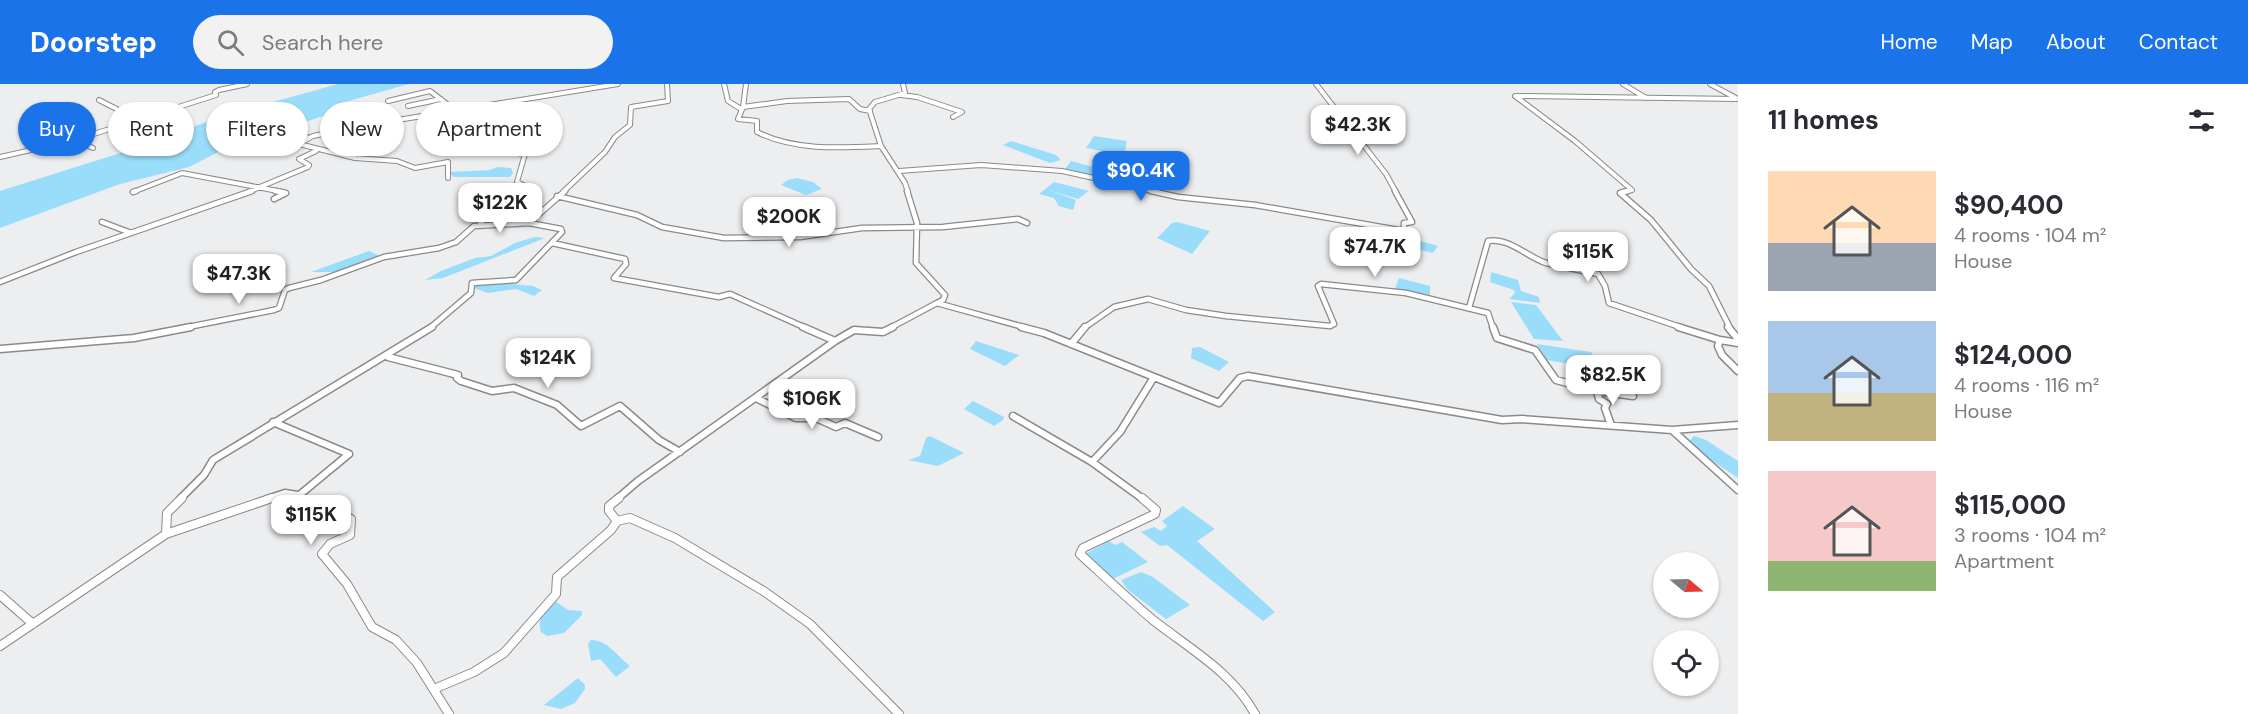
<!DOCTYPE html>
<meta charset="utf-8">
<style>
body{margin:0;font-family:"DM Sans",sans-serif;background:#f2f2f3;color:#2b2b33;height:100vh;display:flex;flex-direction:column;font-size:22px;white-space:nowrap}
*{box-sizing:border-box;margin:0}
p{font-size:20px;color:#7c7c81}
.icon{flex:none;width:33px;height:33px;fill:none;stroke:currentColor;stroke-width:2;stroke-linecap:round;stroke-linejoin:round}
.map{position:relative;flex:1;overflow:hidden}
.drawer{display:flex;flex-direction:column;background:#fff;width:510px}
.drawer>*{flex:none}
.top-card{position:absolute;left:18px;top:18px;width:570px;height:54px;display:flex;gap:12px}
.needle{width:39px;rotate:109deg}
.controls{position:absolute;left:1653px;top:468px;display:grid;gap:12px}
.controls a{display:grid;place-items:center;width:66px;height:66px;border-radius:50%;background:#fff;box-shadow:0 2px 4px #0004;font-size:30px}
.price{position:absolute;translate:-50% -51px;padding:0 14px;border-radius:12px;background:#fff;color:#222;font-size:20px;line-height:39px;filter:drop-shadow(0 2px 3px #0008)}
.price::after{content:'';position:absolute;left:50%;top:36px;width:18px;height:14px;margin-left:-9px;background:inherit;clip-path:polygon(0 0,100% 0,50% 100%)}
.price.selected{background:#1a73e8;color:#fff}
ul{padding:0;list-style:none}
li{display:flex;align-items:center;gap:18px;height:150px;padding:0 30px}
li span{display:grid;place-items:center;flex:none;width:168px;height:120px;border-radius:0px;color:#555}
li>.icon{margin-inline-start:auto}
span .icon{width:72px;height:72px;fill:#fffc;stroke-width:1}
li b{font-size:26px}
h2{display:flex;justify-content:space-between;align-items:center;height:72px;padding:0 30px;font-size:26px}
.tag{padding:0 21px;border-radius:27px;background:#fff;box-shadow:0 2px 4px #0004;font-size:21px;line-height:54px}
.tag.selected{background:#1a73e8;color:#fff}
header{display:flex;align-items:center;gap:36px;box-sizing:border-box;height:84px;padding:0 30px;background:#1a73e8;color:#fff}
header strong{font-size:28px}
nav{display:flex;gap:33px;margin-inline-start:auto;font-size:21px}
.search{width:420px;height:54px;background:#f2f2f3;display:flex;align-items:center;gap:15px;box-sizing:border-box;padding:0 21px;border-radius:33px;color:#7c7c81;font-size:22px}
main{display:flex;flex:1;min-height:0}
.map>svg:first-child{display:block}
</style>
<header>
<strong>Doorstep</strong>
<div class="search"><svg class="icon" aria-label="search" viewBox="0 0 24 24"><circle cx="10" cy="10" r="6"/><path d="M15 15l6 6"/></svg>Search here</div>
<nav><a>Home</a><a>Map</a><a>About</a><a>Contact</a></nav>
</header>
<main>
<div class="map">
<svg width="1738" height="630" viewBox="0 0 1738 630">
<rect width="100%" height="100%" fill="#edeef0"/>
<path fill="#9addfa" d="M338,0H409L338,20L326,31L278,47L281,53L224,65L189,83L120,100L0,144V107L155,58L219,33Z
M1094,52L1127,57L1124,71L1086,64Z
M1011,57L1056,71L1061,76L1050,79L1003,61Z
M1071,77L1112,88L1103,96L1065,85Z
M498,83L511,84L513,89L510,93H454L449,88L490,86Z
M797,94L813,98L822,105L806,111L781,101L788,96Z
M1054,98L1089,107L1078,115L1048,106L1076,116L1073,126L1059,122L1054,114L1039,110Z
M1177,138L1210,147L1192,170L1157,154L1172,139Z
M1400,151L1438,162L1433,169L1396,160Z
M535,153L545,154L443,194L425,196L441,187L475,174L491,172L515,159Z
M369,167L380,172L338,188H311Z
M1491,188L1518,196L1521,207L1539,213L1540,219L1509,215L1515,209L1514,206L1490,198Z
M1399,194L1430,202V211L1400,208L1395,205Z
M504,199L533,202L542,206L534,212L516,205L488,209L474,204V200Z
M1511,218L1536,221L1563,257L1534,255Z
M976,257L1019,271L1005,282L970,265Z
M1537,260L1591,268L1597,278L1598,285L1547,276Z
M1200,263L1229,278L1219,287L1191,274L1192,264Z
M973,317L1004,333L1003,336L994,342L964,325Z
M930,352L964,369L938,382L908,376L920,372L926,354Z
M1694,352L1706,356L1738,377V394L1687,360Z
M1183,422L1215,445L1197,457L1275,528L1263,537L1167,461L1160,462L1141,448L1154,443L1161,447L1167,442L1162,437Z
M1109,457L1115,461L1122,458L1148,478L1113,495L1085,470Z
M1141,488L1153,493L1190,521L1166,535L1128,506L1121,496Z
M555,517L568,526L582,527V531L564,549L547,552L541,548C537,536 543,522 555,517Z
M591,556C608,556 618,573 630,582L616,593L600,575L591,577L588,560Z
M578,594L585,601V605L575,619L561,625L544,621Z"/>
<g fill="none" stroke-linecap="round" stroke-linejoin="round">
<defs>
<path id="street-far3" d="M724,0L728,17L741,25
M903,0L905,9L875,18L869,25L881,62L905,99L908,108
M1316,0L1386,90L1396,108
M1623,0L1646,14
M1710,0L1736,14
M901,11L917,13L962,28L953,33
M99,16L138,36
M388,17L430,7L456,27
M515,17L518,32H522L519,43L531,44L508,68L525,70L517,98L523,101L516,108
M408,22L441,15
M743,23L746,0
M870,27L860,25L849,15L787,17L743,23L738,35L757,37V48C795,67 840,64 881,62
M75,56L93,64
M490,58L505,43L518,41
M245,68L307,53
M0,73L75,56L216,11L215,8L219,6L247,0
M899,87L981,81L1062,87L1157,108
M448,94V78L415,84L397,77L355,74L299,60L313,52L367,41L618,0
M133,108L182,89L283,108
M248,108L308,83L309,81L299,75L316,67
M563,108L605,68L615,53L630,41L631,23L668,17L667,0
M1622,108L1632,106L1575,57L1515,12L1737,15"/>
<path id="street-far2" d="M907,107L917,139L916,179L945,211L943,216L937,219L1027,244
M1151,107L1178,113L1255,121L1404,147V139L1412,138L1395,107
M1628,107L1620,109L1651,136L1691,185L1709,202L1730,244
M133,108L136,107
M557,112L637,131L662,143L724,154L800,153L862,144L943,143L1018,135L1027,139
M274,115L286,109L275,107
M102,138L131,149
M480,140L504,114L518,107
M552,159L625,175L626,180L614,194L719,213L730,210L806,244
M0,198L76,168L252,107
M1469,224L1488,157C1509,153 1527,173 1546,179C1563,183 1581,186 1598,190L1605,202L1609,219L1683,244
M183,244L274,226L279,224L285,206L289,204L321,196L384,173L439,164L456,158L474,142L529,139
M430,244L471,209L472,199L516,196L562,148L561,145L529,139L565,107
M890,244L937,219
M1084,244L1114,223L1148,215L1186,226L1226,232L1330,242L1334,240L1318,202L1321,200L1406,209L1488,229L1493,244"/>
<path id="street-far1" d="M803,243L835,257
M1493,243L1497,254L1535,266L1556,296L1597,307L1599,315L1607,320L1605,324L1611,341
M1678,243L1720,256
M1728,243L1738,255
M1738,259L1720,256L1718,262L1722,271L1738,287
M1071,260L1085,243
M0,265L134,254L191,243
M388,273L458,291L457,294L461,297L492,307L514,304L557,321L581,342L620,322L659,356L680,368
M1154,293L1219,319L1240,294L1248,292L1502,336L1522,335L1672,346L1738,341
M1597,307L1633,312
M758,315L796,334H816L836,343L845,339L878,353
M1013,332L1092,378L1120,348L1154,293L1044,249L1021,243
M273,338L349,370L297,413L304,415
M1672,346L1738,406
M1092,378L1143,415
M180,415L204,391L213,376L432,243
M267,415L285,409L297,411
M617,415L638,397L835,257L854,246L883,248L893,243"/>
<path id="street" d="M299,414L337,426L351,435L350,451L330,460L322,470L347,500L372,543L396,556L417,579L449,630
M1142,414L1156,426L1155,430L1083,464L1080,470C1104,492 1128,515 1153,536C1190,565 1232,588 1255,630
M617,437L630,434L675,454L765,508L810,540L899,630
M166,450L272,414
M0,511L33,540
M0,562L166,450L167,429L182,414
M434,605L474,588L504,569L556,510L557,493L611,446L617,437L609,427V422L619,414"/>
</defs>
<use href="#street-far3" stroke="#898a8b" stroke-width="6"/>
<use href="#street-far2" stroke="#898a8b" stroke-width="7"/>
<use href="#street-far1" stroke="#898a8b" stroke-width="9"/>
<use href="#street" stroke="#898a8b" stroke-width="10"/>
<use href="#street-far3" stroke="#fff" stroke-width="4"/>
<use href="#street-far2" stroke="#fff" stroke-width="4.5"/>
<use href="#street-far1" stroke="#fff" stroke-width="6"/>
<use href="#street" stroke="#fff" stroke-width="8"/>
</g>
</svg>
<div class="controls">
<a><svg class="needle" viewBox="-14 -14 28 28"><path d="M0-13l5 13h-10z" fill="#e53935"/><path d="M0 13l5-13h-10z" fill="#7c7c81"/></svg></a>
<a><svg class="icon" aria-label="locate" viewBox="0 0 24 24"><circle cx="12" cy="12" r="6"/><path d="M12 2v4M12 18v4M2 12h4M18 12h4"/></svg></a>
</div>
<b class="price" style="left:1358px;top:72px">$42.3K</b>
<b class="price selected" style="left:1141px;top:118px">$90.4K</b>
<b class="price" style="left:500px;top:150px">$122K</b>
<b class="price" style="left:789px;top:164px">$200K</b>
<b class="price" style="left:1375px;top:194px">$74.7K</b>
<b class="price" style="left:1588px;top:199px">$115K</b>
<b class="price" style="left:239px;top:221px">$47.3K</b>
<b class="price" style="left:548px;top:305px">$124K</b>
<b class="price" style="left:1613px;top:322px">$82.5K</b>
<b class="price" style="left:812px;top:346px">$106K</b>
<b class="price" style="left:311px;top:462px">$115K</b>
<div class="top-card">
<a class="tag selected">Buy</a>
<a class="tag">Rent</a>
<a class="tag">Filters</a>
<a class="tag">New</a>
<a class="tag">Apartment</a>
</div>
</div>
<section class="drawer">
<h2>11 homes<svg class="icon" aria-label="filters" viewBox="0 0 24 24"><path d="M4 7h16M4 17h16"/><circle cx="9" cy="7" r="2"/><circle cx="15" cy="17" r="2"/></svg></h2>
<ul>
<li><span style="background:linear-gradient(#ffd9b3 60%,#9aa5b1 0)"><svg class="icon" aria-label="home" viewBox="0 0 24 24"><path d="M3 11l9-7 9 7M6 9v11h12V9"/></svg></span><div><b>$90,400</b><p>4 rooms · 104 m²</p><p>House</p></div></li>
<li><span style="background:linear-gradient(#a9c7e8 60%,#c2b280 0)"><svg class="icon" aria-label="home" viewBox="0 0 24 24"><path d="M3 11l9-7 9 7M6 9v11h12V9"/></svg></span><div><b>$124,000</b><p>4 rooms · 116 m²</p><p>House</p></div></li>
<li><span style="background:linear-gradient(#f6c9c9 75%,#8fb573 0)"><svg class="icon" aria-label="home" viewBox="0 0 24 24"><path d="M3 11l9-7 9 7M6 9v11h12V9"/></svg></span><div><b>$115,000</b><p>3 rooms · 104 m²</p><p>Apartment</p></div></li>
</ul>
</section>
</main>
